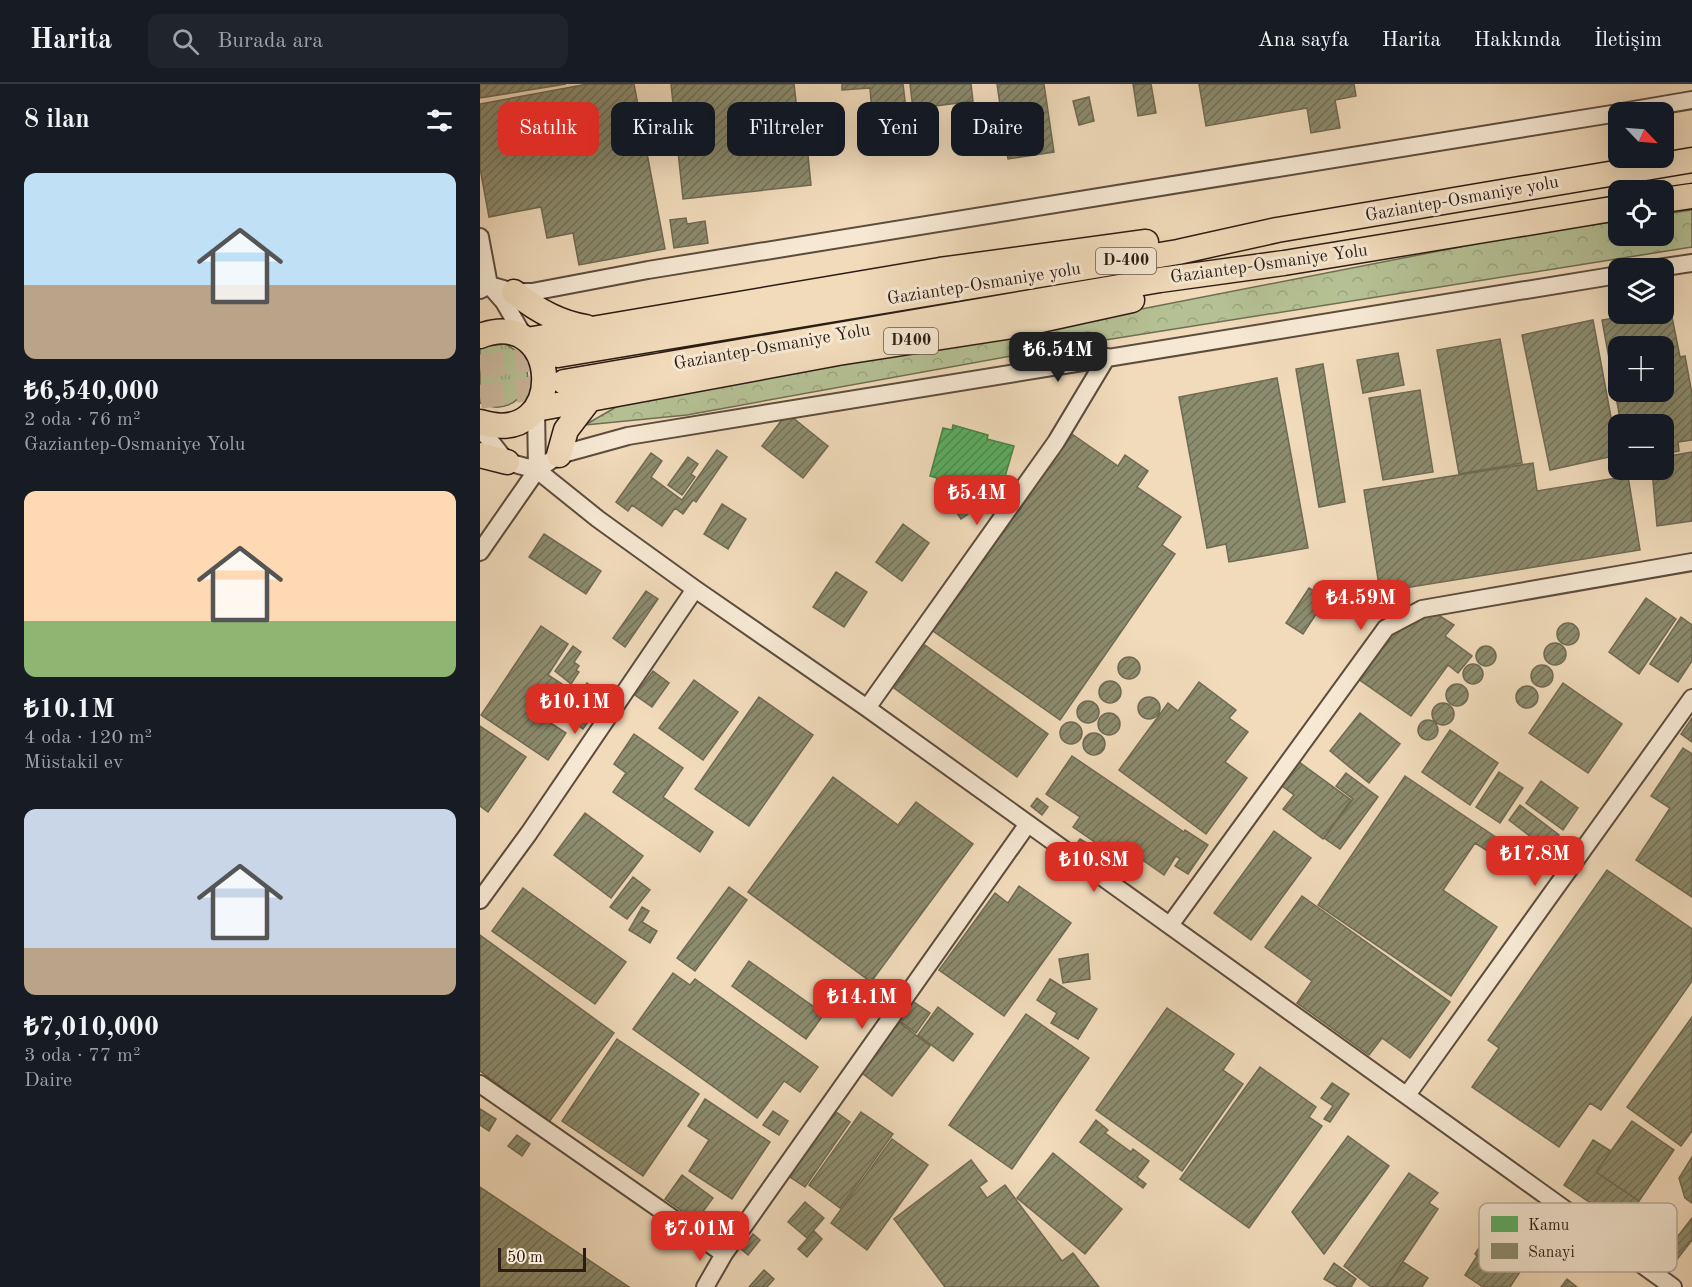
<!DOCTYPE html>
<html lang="tr">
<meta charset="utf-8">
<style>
body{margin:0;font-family:"Old Standard TT",serif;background:#20242c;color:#f1f3f6;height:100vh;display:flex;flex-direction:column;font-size:22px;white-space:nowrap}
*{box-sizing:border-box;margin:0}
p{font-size:20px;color:#9ea1a6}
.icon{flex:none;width:33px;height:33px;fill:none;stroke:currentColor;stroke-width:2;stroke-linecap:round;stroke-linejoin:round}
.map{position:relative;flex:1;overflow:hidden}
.side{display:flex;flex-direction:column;background:#171b24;width:480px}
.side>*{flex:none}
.hud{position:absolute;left:18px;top:18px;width:570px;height:54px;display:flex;gap:12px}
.needle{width:39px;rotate:115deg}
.controls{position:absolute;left:1128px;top:18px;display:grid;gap:12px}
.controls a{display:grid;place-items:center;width:66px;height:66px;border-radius:12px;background:#171b24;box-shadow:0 6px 24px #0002;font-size:30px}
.scale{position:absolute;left:18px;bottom:15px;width:88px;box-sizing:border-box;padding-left:6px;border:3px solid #2b1c14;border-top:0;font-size:16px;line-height:21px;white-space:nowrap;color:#2b1c14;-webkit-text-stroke:4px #f6e8d3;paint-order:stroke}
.price{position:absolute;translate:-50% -51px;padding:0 14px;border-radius:12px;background:#d93025;color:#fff;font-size:20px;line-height:39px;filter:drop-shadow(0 2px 3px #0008)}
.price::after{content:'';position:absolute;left:50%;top:36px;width:18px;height:14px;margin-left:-9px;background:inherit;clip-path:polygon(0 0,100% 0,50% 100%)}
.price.selected{background:#222;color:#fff}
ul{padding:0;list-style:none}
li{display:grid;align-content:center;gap:12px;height:318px;padding:0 24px}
li span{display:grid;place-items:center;height:186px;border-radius:12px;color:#555}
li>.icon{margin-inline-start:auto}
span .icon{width:108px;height:108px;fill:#fffc;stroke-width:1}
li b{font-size:26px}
h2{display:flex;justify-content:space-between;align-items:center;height:72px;padding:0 24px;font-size:26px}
.tag{padding:0 21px;border-radius:12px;background:#171b24;box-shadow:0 6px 24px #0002;font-size:21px;line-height:54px}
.tag.selected{background:#d93025;color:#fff}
header{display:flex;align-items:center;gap:36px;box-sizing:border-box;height:84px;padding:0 30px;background:#171b24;border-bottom:2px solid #363941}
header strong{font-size:28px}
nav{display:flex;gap:33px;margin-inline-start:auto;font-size:21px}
.search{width:420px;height:54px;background:#20242c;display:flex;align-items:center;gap:15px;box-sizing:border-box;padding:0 21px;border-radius:12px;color:#9ea1a6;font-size:22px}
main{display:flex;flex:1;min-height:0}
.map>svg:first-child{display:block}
</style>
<header>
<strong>Harita</strong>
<div class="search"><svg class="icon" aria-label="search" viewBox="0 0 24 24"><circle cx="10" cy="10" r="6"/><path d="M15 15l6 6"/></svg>Burada ara</div>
<nav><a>Ana sayfa</a><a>Harita</a><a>Hakkında</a><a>İletişim</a></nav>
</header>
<main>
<section class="side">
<h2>8 ilan<svg class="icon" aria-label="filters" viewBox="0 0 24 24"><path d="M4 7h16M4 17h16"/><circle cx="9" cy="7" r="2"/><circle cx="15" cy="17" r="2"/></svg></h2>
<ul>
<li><span style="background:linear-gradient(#bfe0f5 60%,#b9a48a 0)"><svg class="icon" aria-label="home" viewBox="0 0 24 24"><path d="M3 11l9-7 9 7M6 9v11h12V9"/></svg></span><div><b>₺6,540,000</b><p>2 oda · 76 m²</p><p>Gaziantep-Osmaniye Yolu</p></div></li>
<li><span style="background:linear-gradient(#ffd9b3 70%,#8fb573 0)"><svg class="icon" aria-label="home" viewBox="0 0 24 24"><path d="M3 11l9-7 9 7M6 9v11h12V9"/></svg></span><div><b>₺10.1M</b><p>4 oda · 120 m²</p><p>Müstakil ev</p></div></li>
<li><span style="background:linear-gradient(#c9d6e8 75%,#b9a48a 0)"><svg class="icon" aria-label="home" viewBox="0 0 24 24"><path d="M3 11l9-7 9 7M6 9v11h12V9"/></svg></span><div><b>₺7,010,000</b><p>3 oda · 77 m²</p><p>Daire</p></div></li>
</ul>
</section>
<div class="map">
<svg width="1212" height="1203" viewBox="0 0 1212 1203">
<defs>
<pattern id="grass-tufts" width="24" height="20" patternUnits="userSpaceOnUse" patternTransform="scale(1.5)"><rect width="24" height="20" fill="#b5c194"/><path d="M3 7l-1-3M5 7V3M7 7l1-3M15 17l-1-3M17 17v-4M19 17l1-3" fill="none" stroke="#9ca57f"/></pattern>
<pattern id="forest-crowns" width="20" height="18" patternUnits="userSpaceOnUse" patternTransform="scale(1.5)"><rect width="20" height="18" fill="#b5c194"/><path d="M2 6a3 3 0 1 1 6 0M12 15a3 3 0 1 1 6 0" fill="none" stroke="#9ca57f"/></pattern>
<pattern id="public-hatch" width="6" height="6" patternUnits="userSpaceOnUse" patternTransform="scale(1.5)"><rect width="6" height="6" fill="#5aae61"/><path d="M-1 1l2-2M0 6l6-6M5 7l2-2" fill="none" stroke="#4b8d4f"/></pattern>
<pattern id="industry-hatch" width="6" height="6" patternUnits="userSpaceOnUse" patternTransform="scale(1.5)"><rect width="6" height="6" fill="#8c8c6e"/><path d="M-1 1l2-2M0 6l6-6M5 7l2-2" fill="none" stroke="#737259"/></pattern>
</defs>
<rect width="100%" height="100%" fill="#f1dbbb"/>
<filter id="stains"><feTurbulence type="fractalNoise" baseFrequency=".00333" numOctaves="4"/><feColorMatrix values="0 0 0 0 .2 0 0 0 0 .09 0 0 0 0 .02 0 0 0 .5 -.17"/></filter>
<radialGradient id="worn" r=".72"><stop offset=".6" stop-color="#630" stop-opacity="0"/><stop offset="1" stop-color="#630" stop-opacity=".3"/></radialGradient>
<path fill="url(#grass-tufts)" stroke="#706e54" stroke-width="1.5" d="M25,260C69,281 42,339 0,319V263Z"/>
<path fill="url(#forest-crowns)" stroke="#706e54" stroke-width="1.5" d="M1212,126V163L575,264L207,331L105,341L143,319L600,237L1036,152L1138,137V152H1184V130Z"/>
<path fill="url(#public-hatch)" stroke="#4c824a" stroke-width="1.5" d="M473,341L508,351L507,355L534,362L519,413L484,404L483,408L456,400L457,394L450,392L463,344L472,346Z"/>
<path fill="url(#industry-hatch)" stroke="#6f6a53" stroke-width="1.5" fill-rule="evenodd" d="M0,0H86L0,14Z
M108,0H154L185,165L99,181L93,149L67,154L61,123L9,133L0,84V20Z
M191,0H314L317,26L332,24L335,51L326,52L331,101L203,115Z
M362,0H423L426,25L392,28L390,4L362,6Z
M430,0H491L493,17L433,25Z
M517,0H564L574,68L528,75Z
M653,0H671L676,29L658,32Z
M719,0H874L876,12L855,16L860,44L831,49L827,24L726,42Z
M609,13L614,37L599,41L593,17Z
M206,134L207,140L225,137L228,159L194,164L190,136Z
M1190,223L1200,273L1205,272L1212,310V356L1198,358L1199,367L1184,370V340H1141L1122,236L1157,230H1184V224ZM1138,262H1184V308H1138Z
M1113,236L1138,371L1070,386L1042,251Z
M1020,255L1042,379L979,390L957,266Z
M918,269L924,301L883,309L877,276Z
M843,280L865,418L839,423L816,285Z
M797,294L828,464L749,478L746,460L727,464L699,313Z
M940,306L953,388L903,396L889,314Z
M307,329L348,362L323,394L282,362Z
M592,350L638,382L645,371L668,387L657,403L701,433L682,461L695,470L580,636L453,547Z
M237,366L247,373L216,418L213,416L203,430L195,424L182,442L152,421L148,427L136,418L171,369L182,377L171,393L202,416Z
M1212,368V437L1177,442L1172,386H1184V373Z
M208,373L218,380L211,390L215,393L202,411L188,401Z
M1053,379L1057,407L1148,392L1160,466L900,508L884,406Z
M475,411L488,430L481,435L468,416Z
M242,420L266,435L248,465L224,450Z
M423,440L449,459L422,497L396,478Z
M64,450L121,487L106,510L49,473Z
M356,488L387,508L364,543L333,523Z
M829,504L846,515L823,550L806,539Z
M166,507L178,515L145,563L133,554Z
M1166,514L1196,535L1159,590L1129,568Z
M955,529L974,541L965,552L992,572L978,589L968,581L931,632L874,592L910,546Z
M1201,533L1212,541V577L1198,598L1170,580Z
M1077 550a11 11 0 1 1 22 0a11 11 0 1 1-22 0Z
M61,542L88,560L68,591L82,600L60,632L86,649L68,676L1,631Z
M1064 570a11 11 0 1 1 22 0a11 11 0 1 1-22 0Z
M445,561L568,650L537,693L414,604Z
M93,562L101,568L94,578L99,582L96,586L99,588L91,600L75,587Z
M996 572a10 10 0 1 1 20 0a10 10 0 1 1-20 0Z
M638 584a11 11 0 1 1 22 0a11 11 0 1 1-22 0Z
M983 590a10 10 0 1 1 20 0a10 10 0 1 1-20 0Z
M1051 592a11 11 0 1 1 22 0a11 11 0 1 1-22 0Z
M173,587L189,599L172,623L155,611Z
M214,596L258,628L223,676L179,644Z
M619 608a11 11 0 1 1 22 0a11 11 0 1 1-22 0Z
M719,598L756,626L749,634L768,648L745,678L767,694L726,750L639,686L688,619L698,627Z
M107,599L126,613L103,645L84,631Z
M1083,599L1142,640L1108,689L1049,649Z
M966 611a11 11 0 1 1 22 0a11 11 0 1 1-22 0Z
M1036 613a11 11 0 1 1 22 0a11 11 0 1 1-22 0Z
M658 624a11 11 0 1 1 22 0a11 11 0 1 1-22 0Z
M279,613L333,651L269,742L215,705Z
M597 628a11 11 0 1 1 22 0a11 11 0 1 1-22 0Z
M952 630a11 11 0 1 1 22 0a11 11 0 1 1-22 0Z
M618 640a11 11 0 1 1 22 0a11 11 0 1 1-22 0Z
M880,629L920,660L889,699L850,667Z
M1212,634V658L1201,650Z
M938 646a10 10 0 1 1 20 0a10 10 0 1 1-20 0Z
M580 649a11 11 0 1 1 22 0a11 11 0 1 1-22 0Z
M0,642L46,673L8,728L0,722Z
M970,646L1018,679L990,721L942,688Z
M603 660a11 11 0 1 1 22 0a11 11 0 1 1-22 0Z
M154,650L203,684L183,713L233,748L220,768L133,708L146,689L134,680Z
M1203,664L1212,670V813L1156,776L1190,724L1171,712Z
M592,672L704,748L705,746L728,761L708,790L695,782L700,775L696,772L684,791L658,773L651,783L593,743L600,733L566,710Z
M819,678L871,716L843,755L803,725L814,711L802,702Z
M1019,688L1043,704L1020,739L996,723Z
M866,689L898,713L860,765L844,754L873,715L856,702Z
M925,692L1023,758L1014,771L995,759L963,806L1017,843L971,912L838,821Z
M353,693L418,741L436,718L493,760L391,898L268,808Z
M1061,697L1098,724L1083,746L1046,719Z
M557,714L568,723L562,731L551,722Z
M1040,721L1079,751L1068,766L1029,736Z
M105,729L163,772L131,814L74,771Z
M794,747L831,774L771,856L734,829Z
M600,755L639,778L634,786L595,762Z
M1127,786L1212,845V897L1121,1026L1110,1019L1079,1063L992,1003L1019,964L1008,956Z
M153,793L170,806L147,835L130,823Z
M539,802L591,839L524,932L459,886L515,809L528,819Z
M249,803L267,816L215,887L197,874Z
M43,804L146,878L115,920L12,847Z
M822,812L970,918L930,974L902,954L889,971L817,919L832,897L785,863Z
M162,823L169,827L162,838L177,847L170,859L149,846Z
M0,851L134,949L69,1038L0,987Z
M608,870L610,895L583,899L579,875Z
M269,877L344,930L326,955L252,902Z
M193,889L210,901L215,895L338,983L320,1008L304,997L277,1034L153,945Z
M570,895L617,925L598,955L571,939L577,929L557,916Z
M431,916L450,929L436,949L417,935Z
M458,923L493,950L473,977L438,951Z
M687,924L754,970L743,986L763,1000L702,1087L616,1026Z
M546,930L609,974L532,1085L469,1041Z
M1212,933V1047L1201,1062L1147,1023Z
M416,936L450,962L412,1012L378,986Z
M137,955L219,1010L163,1092L82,1037Z
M780,983L836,1023L829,1033L842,1042L769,1144L700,1095Z
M852,999L869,1010L850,1038L844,1035L853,1022L841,1014Z
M225,1015L290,1058L252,1115L209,1087L229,1056L208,1042Z
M0,1025L16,1035L9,1047L0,1041Z
M352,1025L370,1038L325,1103L307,1091Z
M293,1027L308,1037L299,1051L283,1041Z
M381,1028L413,1050L360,1124L329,1101Z
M616,1036L628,1046L625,1049L651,1068L653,1065L669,1077L657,1093L666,1100L663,1104L600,1058Z
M1152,1037L1194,1066L1159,1117L1116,1088Z
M37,1051L50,1060L42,1072L28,1062Z
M868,1052L909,1082L844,1170L812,1128Z
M412,1055L448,1081L387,1166L351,1139Z
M1113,1056L1131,1067L1116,1088L1159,1117L1146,1136L1140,1139L1084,1101Z
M573,1069L642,1125L605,1170L537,1114Z
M1212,1073V1119L1205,1114L1199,1094Z
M491,1076L507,1097L499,1103L507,1114L525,1101L582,1177L593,1169L619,1203H465L414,1135Z
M929,1089L958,1109L949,1119L958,1125L906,1203H891L864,1182Z
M202,1091L233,1114L216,1137L185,1115Z
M0,1103L149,1203H0Z
M325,1118L344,1134L327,1154L308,1138Z
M1212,1134V1156L1195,1178L1184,1170Z
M1018,1135L1052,1157L1050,1162L1055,1165L1030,1203H1003L985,1191L997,1172L995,1170Z
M334,1147L342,1155L327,1173L318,1165Z
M273,1150L280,1156L268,1171L261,1165Z
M923,1178L948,1194L942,1203H906Z
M854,1179L876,1195L871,1203H858L844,1195Z
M284,1186L294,1195L287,1203H269Z
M1087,1195L1097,1203H1081Z"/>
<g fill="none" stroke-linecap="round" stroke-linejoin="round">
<path stroke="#c9b59a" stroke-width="24" stroke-dasharray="24 12" stroke-linecap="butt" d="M0,283L78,271
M0,313L83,299"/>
<defs>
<path id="minor" d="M1142,28L1212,16
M0,153L9,201L24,218L46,256
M1178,184L1212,179
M0,206L9,201L34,208H52L168,186L1138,29
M0,344L27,378L57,386L79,371L148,352L1138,191
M57,386L118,435L215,505L387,624L1193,1203
M0,468L57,386L56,325
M387,624L576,358L627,273
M0,816L49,749L215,505
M690,841L906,544L942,525L1212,478
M0,1000L244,1170
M927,1011L1212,614
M225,1203L244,1170L547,741"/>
<path id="highway" d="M1184,116L1212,112
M34,208C55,225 79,239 106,243
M0,252C82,220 89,366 0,338
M47,256L460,186L666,158
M78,271L698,168L797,146L1212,76
M84,298L680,196L804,179L1138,124
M56,325L358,269L538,241L652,216
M0,371L27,378
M79,371L86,346L112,312"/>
</defs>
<use href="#minor" stroke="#5c4c3e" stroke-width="20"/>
<use href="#highway" stroke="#2b1c14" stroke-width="27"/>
<use href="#minor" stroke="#f6e8d3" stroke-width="16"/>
<use href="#highway" stroke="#f1dbbb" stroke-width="24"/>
</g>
<g text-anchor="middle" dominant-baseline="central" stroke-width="6" stroke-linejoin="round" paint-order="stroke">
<g fill="#f6e8d3" stroke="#68594d" stroke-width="1.5">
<rect x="616" y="164" width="60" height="26" rx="4.5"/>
<rect x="404" y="244" width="54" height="26" rx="4.5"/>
</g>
<g font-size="16" font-weight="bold" fill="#2b1c14">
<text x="646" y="177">D-400</text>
<text x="431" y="257">D400</text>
</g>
<g font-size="18" fill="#2b1c14" stroke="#f6e8d3">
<text transform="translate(982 115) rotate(-10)">Gaziantep-Osmaniye yolu</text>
<text transform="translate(789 180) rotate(-8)">Gaziantep-Osmaniye Yolu</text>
<text transform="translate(504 200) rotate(-9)">Gaziantep-Osmaniye yolu</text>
<text transform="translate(292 263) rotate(-10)">Gaziantep-Osmaniye Yolu</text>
</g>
</g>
<rect x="999" y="1119" width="198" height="69" rx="9" fill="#f6e8d3" stroke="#b9ab9a" stroke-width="1.5"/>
<rect x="1011" y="1132" width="27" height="16" fill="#5aae61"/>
<rect x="1011" y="1159" width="27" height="16" fill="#8c8c6e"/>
<g font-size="16" fill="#2b1c14">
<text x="1048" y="1146">Kamu</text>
<text x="1048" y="1173">Sanayi</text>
</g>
<rect width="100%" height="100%" filter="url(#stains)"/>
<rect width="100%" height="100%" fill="url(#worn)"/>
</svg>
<div class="controls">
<a><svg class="needle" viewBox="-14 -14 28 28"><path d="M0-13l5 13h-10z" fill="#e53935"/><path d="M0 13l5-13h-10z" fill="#9ea1a6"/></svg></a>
<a><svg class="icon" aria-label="locate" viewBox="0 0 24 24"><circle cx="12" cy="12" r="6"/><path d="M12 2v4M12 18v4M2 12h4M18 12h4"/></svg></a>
<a><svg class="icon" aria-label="layers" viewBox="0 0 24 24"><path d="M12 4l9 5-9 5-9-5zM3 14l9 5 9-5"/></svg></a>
<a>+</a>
<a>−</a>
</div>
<div class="scale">50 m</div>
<b class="price selected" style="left:578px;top:299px">₺6.54M</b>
<b class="price" style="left:497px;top:442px">₺5.4M</b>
<b class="price" style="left:881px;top:547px">₺4.59M</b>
<b class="price" style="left:95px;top:651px">₺10.1M</b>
<b class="price" style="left:1055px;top:803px">₺17.8M</b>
<b class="price" style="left:614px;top:809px">₺10.8M</b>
<b class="price" style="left:382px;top:946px">₺14.1M</b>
<b class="price" style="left:220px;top:1178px">₺7.01M</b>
<div class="hud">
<a class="tag selected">Satılık</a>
<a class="tag">Kiralık</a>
<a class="tag">Filtreler</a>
<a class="tag">Yeni</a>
<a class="tag">Daire</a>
</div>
</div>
</main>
